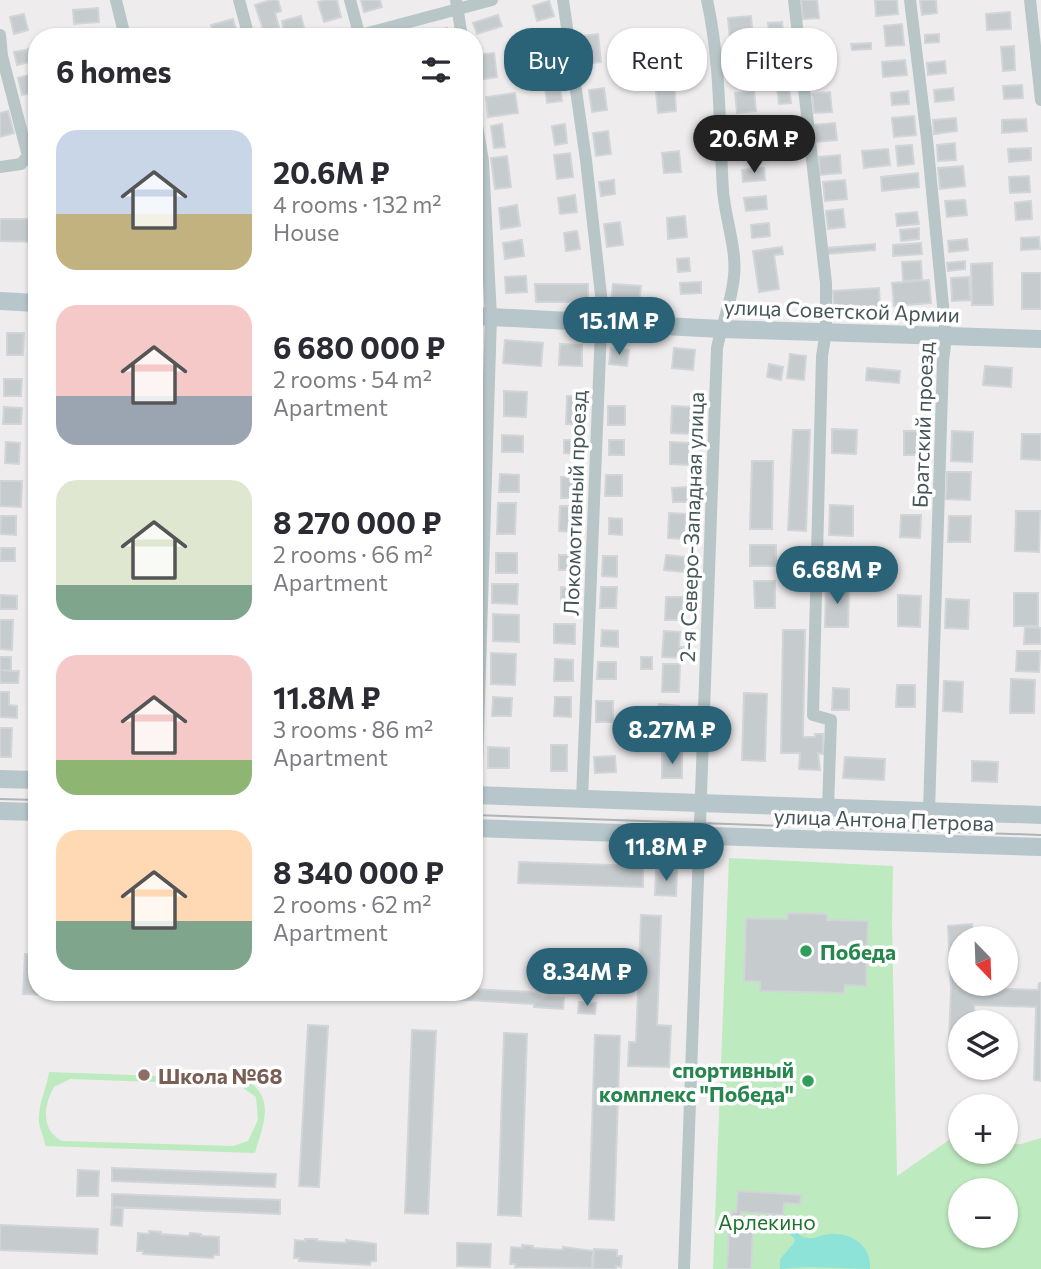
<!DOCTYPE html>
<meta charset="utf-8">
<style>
body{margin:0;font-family:Commissioner,sans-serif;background:#f7f7f7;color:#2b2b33;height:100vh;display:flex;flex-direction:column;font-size:26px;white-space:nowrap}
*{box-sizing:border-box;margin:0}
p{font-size:23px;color:#7c7c81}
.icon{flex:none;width:38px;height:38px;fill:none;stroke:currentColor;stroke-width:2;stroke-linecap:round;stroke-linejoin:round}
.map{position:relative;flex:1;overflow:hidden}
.panel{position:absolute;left:28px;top:28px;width:455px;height:973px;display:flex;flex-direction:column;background:#fff;border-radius:28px;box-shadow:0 2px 5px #0004}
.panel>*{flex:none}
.guide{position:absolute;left:504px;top:28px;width:430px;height:63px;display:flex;gap:14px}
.needle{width:46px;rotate:157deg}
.fabs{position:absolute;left:948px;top:926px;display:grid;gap:14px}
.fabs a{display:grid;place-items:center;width:70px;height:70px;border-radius:50%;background:#fff;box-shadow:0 2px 5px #0004;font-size:35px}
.price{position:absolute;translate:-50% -60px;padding:0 16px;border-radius:24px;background:#2a6378;color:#fff;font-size:23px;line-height:46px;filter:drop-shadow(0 2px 4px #0008)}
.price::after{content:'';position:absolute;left:50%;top:42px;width:21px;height:16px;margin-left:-10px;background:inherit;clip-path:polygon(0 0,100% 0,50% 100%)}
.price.selected{background:#222;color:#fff}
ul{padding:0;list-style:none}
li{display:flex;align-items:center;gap:21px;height:175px;padding:0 28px}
li span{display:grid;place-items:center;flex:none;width:196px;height:140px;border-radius:21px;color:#555}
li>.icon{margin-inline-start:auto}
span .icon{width:84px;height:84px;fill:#fffc;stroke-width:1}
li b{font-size:30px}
h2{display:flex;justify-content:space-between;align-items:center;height:84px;padding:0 28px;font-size:30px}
.pill{padding:0 24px;border-radius:28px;background:#fff;box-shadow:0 2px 5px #0004;font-size:24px;line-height:63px}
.pill.selected{background:#2a6378;color:#fff}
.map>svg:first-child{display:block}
</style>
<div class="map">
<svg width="1041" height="1269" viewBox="0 0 1041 1269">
<rect width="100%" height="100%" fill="#efeced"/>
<path fill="#beeac0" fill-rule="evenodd" d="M729,858L893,866L892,923L897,1176L949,1140L961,1141V1152H1006V1144H1021L1041,1138V1269H713ZM961,1190H1006V1236H961Z
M49,1072L244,1079C277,1096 263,1125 255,1153L45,1146C45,1136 38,1129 39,1118C39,1101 47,1088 49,1072ZM70,1079L239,1085L256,1097L258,1120L248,1141L233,1146L62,1141C41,1130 43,1106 54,1087Z"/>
<path fill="#8ee3d8" d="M794,1230C799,1234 802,1238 808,1238C816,1239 823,1234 830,1234C851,1232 872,1246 870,1269L808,1267L780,1269V1259L794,1243L795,1240L790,1234Z"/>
<path fill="#c6cbce" stroke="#d1d5d8" stroke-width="2" d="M271,0H278L281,11L275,13L279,27L264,32L255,5Z
M326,0H337L341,17L324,22L318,2Z
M361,0H380L382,7L364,12Z
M801,0H817L819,18L803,19Z
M875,0H897L898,14L876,16Z
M920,0H936L937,13L922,15Z
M549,1L554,16L537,21L533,6Z
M98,8L99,22L74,24L73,10Z
M1010,12L1011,29L987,30L986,14Z
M24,14L28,30L14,34L10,17Z
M498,15L502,26L477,34L473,23Z
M301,16L306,36L285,37L282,21Z
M751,16L753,39L730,41L728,18Z
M233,19L238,37H214L211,25Z
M782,22L783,31L769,33L768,23Z
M902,24L904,45L886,46L884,26Z
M447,28L450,37H428L427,34Z
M820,31L821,43L806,44L805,32Z
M598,34L601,62L584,64L581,36Z
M939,34V42L925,43V35Z
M665,41L666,54L652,56L650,42Z
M871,43V49L852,50L851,44Z
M749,45L751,68L734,69L732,47Z
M1014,46L1015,70L1003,71L1001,47Z
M35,48L37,60L17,65L14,52Z
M834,49L836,62L818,64L817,50Z
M558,50L560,67L545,69L543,52Z
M494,53L497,77L479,80L475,55Z
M905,60L907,75L883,77L882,62Z
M945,61L946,73L928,75L927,63Z
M826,64L827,80L810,82L809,66Z
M36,73L37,92L22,95L18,78Z
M674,80L676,111L658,113L655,82Z
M560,85L562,101L547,103L545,87Z
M1022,85L1023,98L1004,99L1003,86Z
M789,86L791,103L779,104L777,87Z
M604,88L607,110L592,112L589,90Z
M953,88L954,100L935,102L934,90Z
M754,91L756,111L737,113L735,93Z
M908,91L909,104L892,105L891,93Z
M830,92L832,112L814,113L812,94Z
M515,93L518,113L488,117L486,97Z
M37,104V121H32L30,105Z
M8,111L14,133L0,137V113Z
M914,116L916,135L894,137L892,118Z
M956,118L957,131L934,134L933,120Z
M1026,119L1027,131L1002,133V120Z
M835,123L837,140L815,142L814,125Z
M502,124L505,147L494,148L491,126Z
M565,124L567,143L555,145L552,126Z
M608,131L611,154L596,156L593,133Z
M755,137L757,156L742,158L740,138Z
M955,143L956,160L938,161L937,145Z
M912,145L914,164L898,166L896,146Z
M1031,148V160L1009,162L1008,149Z
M888,149L890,165L864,168L862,151Z
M679,151L681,172L664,173L662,153Z
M570,153L573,177L557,179L554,155Z
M840,155L841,173L820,175L819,157Z
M507,156L511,187L495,189L491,158Z
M963,166L965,186L940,189L938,168Z
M764,168L765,180L743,182L742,170Z
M918,173L919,187L882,191L881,177Z
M1029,176L1030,192L1010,193L1009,177Z
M614,180L615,194L601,196L599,182Z
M845,180L847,199L825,201L823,182Z
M575,195L577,212L560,214L558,198Z
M766,196L767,209L746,211L744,198Z
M965,200L967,215L947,217L945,201Z
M1031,201L1032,219L1016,220L1015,203Z
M517,205L520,226L501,229L499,208Z
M843,209L845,227L828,229L826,211Z
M917,212L919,224L897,226L896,214Z
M685,216L687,237L668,239L667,218Z
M0,219H37V242L0,241Z
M620,222L623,245L607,247L604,224Z
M769,223L770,236L752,238L751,225Z
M919,228V239L901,241L900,230Z
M577,231L580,249L566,251L564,233Z
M1039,237L1040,249L1021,250V238Z
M967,239L968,250L949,252L948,241Z
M522,240L524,256L505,259L503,243Z
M921,243L922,254L893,256V245Z
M875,244V250L827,254L826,248Z
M782,247L783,254L774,255L779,289L759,292L753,251Z
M689,258L690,271L678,272L677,259Z
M921,261L922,280L903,281L902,262Z
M965,261V269L948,271L947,263Z
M992,263L993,305H972L971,264Z
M474,270H481V289H474Z
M1022,273H1041V309H1022Z
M526,276L527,292L506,293L505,277Z
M969,277L970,300L952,301L951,278Z
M929,280L931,303L894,306L892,283Z
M701,282V293L681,294L680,283Z
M535,284H588V302H536Z
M613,284L641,286L639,304L611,301Z
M879,288L880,309L834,312L833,291Z
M7,333H24L23,355H7Z
M505,340L543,343L541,366L503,363Z
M560,344L582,345V366L559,365Z
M611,348L629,350L627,366L609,364Z
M674,348L695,350L693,370L672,368Z
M790,354L806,356L804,380L787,378Z
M769,364L783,367L781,380L767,377Z
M985,366L1012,368L1011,387L983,385Z
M867,368L900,371L899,383L866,380Z
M474,369H482L481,388L474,387Z
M4,379H22L21,396H4Z
M504,391L527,392L526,417L504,416Z
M567,396H581L580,424H566Z
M608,406H625V425H608Z
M672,406L692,407L691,434L671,433Z
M4,407L22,408L21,424H3Z
M832,429L857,430L856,454L832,453Z
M793,430H810L806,531L788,530Z
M904,431H926L925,455H904Z
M952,431L973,432L972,462L951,461Z
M1022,434H1041V460L1021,459Z
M502,435L523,436V452H502Z
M564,440H580V454L564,453Z
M609,440H624V455H609Z
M6,442L20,443L19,464L5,463Z
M670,442L690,443L689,465L670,464Z
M752,461H773L772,529H750Z
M947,472H971L970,500L946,499Z
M500,474L519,475V492H499Z
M606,475H622V496H605Z
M561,477L579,478L578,498H561Z
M0,481H22L21,507L0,506Z
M687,487V502H673L672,488Z
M498,503H516L515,534H497Z
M830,505L853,506V536L829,535Z
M560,506H576L575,532L559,531Z
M1016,511H1040L1039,552L1015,551Z
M669,513L686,514L685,539L668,538Z
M901,515H921L920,538L900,537Z
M1,516H16V535L0,534Z
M949,516H971L970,542H948Z
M609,518L622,519V535L609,534Z
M750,545H776V566H750Z
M1,548H15V561H0Z
M496,553H517V573H496Z
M559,555H576V570H559Z
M666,555L685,557L684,572L664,570Z
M603,556H617V577L602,576Z
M754,581H775V608H755Z
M492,584H518L517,604L492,603Z
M826,586H849L848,627H825Z
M561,587L576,588V607L561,606Z
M601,587H617L616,608H600Z
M1014,593H1038V626H1014Z
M0,595L17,596V609H0Z
M898,595L921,596L920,627L898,626Z
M666,597H683L682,620H665Z
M946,599L969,600L968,629L945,628Z
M493,614L519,615V642L493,641Z
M0,620H13L12,650L0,649Z
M554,624H575V644L554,643Z
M1025,627L1041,628V644H1024Z
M602,630L618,631V647L601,646Z
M783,630H805L803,737H815V734H823V754L818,753L820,770L799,769L800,753H781Z
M664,631L680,632L679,647H685L684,658L662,657Z
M1017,651H1040L1039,672L1016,671Z
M491,653L516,654L515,685L491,684Z
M0,657H11V671L0,670Z
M641,657H652V669H641Z
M555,659L573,660V681H554Z
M598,662H616V679H597Z
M663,664H680L679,692H662Z
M0,670L19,671L18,683H0Z
M1011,679L1035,680L1034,713H1010Z
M944,681L963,682L962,712L943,711Z
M897,685H915V707H896Z
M833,688L849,689V710H832Z
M0,692H9V705L17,706V718L0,717Z
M744,693L767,694L765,761L742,760Z
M493,697L512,698L511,716H492Z
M555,697H571V717L554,716Z
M596,701H613V722H596Z
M659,704L679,706L677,729L658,728Z
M0,728H12L11,757H0Z
M551,745H567V771H551Z
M488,747L509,748V768H488Z
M662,753H682V778H662Z
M615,756L616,772L595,773L594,757Z
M845,757L885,759L884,780L843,778Z
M972,761L998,762L997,782L972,781Z
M655,857L678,858L677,869L655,868Z
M474,859L482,860L481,883H474Z
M519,862L643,866V887L518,883Z
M656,870L677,871L676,896L655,895Z
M788,913L827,914V920L868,921L866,986L845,985L844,993L760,991V982L744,981L746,918L787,919Z
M641,915L661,916L657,1025L671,1026L669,1067L628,1066L629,1042H636Z
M972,924L973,938H961V984H975V988L1038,990L1039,983H1041V1081L1034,1080L1036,1007L974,1005V1022H961V1042H949L951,989L948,926Z
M25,954L37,955V992H51V995L23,994Z
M474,989L531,992L542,997L564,998L563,1009L534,1007V1004L433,998V992H474Z
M400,992H433V1000L399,999Z
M579,1002L596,1003L595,1014L578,1013Z
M308,1025L328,1026L319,1187L299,1186Z
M412,1030L436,1031L428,1214L405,1213Z
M504,1033L527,1034L521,1216L498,1215Z
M595,1035L620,1036L614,1220L589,1219Z
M112,1168L276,1174L275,1187L112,1181Z
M78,1170L99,1171L98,1196H77Z
M738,1191L801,1195L800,1204L784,1203L783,1215L741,1212V1219H731L732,1212H736Z
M112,1194L280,1200V1214L112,1207Z
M112,1207L123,1208L122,1226L111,1225Z
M0,1225L98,1229L97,1254L0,1250Z
M729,1230L753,1231L751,1269H727Z
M149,1231L161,1232V1234L189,1236L190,1233L201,1234V1236L219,1237V1255H214L213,1258L143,1254V1251H137L138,1233L149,1234Z
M305,1239H317V1241L346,1243V1240L376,1244V1261H371L370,1265L299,1261V1258H294L295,1240L305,1241Z
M457,1243L491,1244L490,1267L457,1266Z
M522,1245L533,1246V1248L563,1250V1247L593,1251L592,1268L515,1267L516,1264H510L511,1247L522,1248Z
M594,1249L617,1250V1256H622L621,1267L616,1266V1269H593Z"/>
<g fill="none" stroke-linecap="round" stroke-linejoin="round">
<path stroke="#b9c6c8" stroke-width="12" d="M116,0L125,37
M239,0L249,37
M350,0L360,37
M456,0L462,37
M563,0L586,160L602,304L582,799
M794,0L826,283V331L822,356L813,715L831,720L828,808
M910,0L927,139L946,337L943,361L929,811
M1030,0L1041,100
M0,35L2,56L28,156L21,164L0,167
M353,37L492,0
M474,108L483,161L491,317L476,795
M684,1269L717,348C722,323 732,301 734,276C737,250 725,217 723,191C719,127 721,63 707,0"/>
<path stroke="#b6c6ca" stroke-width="18" d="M0,301L37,303
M474,316L721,329L1041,339
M0,779L37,780
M474,795L1041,815
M0,811L37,812
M474,828L1041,847"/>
<path stroke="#afb4b6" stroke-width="2" d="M0,799L37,800
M474,815L1041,835"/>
</g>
<g fill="#2e9e5b" stroke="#fff" stroke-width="2.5">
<circle cx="806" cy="951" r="7"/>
<circle cx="808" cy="1081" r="7"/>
</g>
<circle fill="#8d6e63" stroke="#fff" stroke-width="2.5" cx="144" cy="1075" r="7"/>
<g text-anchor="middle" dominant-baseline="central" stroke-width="7" stroke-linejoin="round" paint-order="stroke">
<g font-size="21" fill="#465558" stroke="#fff">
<text transform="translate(842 310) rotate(2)">улица Советской Армии</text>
<text transform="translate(922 425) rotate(-88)">Братский проезд</text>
<text transform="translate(574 503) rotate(-88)">Локомотивный проезд</text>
<text transform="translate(691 527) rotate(-88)">2-я Северо-Западная улица</text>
<text transform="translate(884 819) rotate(2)">улица Антона Петрова</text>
</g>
<g font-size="21" font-weight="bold" fill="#27864d" stroke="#fff" text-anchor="start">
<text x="820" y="951">Победа</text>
<text x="794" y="1069" text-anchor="end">спортивный<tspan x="794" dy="24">комплекс "Победа"</tspan></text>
</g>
<g font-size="21" font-weight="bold" fill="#785e54" stroke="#fff" text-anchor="start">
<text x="158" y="1075">Школа №68</text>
</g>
<g font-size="21" fill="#1e722c" stroke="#fff">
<text x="767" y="1221">Арлекино</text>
</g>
</g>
</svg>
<div class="fabs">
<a><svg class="needle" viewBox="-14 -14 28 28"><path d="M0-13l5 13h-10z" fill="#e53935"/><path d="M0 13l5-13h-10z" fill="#7c7c81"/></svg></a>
<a><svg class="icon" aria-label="layers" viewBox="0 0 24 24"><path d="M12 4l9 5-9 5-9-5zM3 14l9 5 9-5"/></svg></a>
<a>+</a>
<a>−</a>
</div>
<b class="price selected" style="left:754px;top:175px">20.6M ₽</b>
<b class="price" style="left:619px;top:357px">15.1M ₽</b>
<b class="price" style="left:837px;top:606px">6.68M ₽</b>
<b class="price" style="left:672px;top:766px">8.27M ₽</b>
<b class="price" style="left:666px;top:883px">11.8M ₽</b>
<b class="price" style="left:587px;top:1008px">8.34M ₽</b>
<div class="guide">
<a class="pill selected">Buy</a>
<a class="pill">Rent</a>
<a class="pill">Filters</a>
</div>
<section class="panel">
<h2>6 homes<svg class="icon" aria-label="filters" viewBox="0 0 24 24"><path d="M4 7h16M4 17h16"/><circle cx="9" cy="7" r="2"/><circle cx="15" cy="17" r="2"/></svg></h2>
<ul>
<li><span style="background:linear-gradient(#c9d6e8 60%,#c2b280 0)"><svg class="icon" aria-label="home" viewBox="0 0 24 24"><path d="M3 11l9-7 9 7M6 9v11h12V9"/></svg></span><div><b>20.6M ₽</b><p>4 rooms · 132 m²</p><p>House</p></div></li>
<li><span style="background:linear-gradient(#f6c9c9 65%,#9aa5b1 0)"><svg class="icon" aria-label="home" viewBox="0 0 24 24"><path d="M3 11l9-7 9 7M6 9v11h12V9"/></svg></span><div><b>6 680 000 ₽</b><p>2 rooms · 54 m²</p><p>Apartment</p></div></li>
<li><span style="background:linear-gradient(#dfe7d0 75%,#7fa58c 0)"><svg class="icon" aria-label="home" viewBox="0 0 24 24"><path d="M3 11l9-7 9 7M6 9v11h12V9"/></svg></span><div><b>8 270 000 ₽</b><p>2 rooms · 66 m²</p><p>Apartment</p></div></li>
<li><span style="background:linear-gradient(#f6c9c9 75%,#8fb573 0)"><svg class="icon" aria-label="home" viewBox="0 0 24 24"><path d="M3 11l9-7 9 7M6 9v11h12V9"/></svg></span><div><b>11.8M ₽</b><p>3 rooms · 86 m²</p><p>Apartment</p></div></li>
<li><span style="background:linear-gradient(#ffd9b3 65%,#7fa58c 0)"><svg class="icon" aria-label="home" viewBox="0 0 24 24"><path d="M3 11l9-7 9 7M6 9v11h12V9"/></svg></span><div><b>8 340 000 ₽</b><p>2 rooms · 62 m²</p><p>Apartment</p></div></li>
</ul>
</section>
</div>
